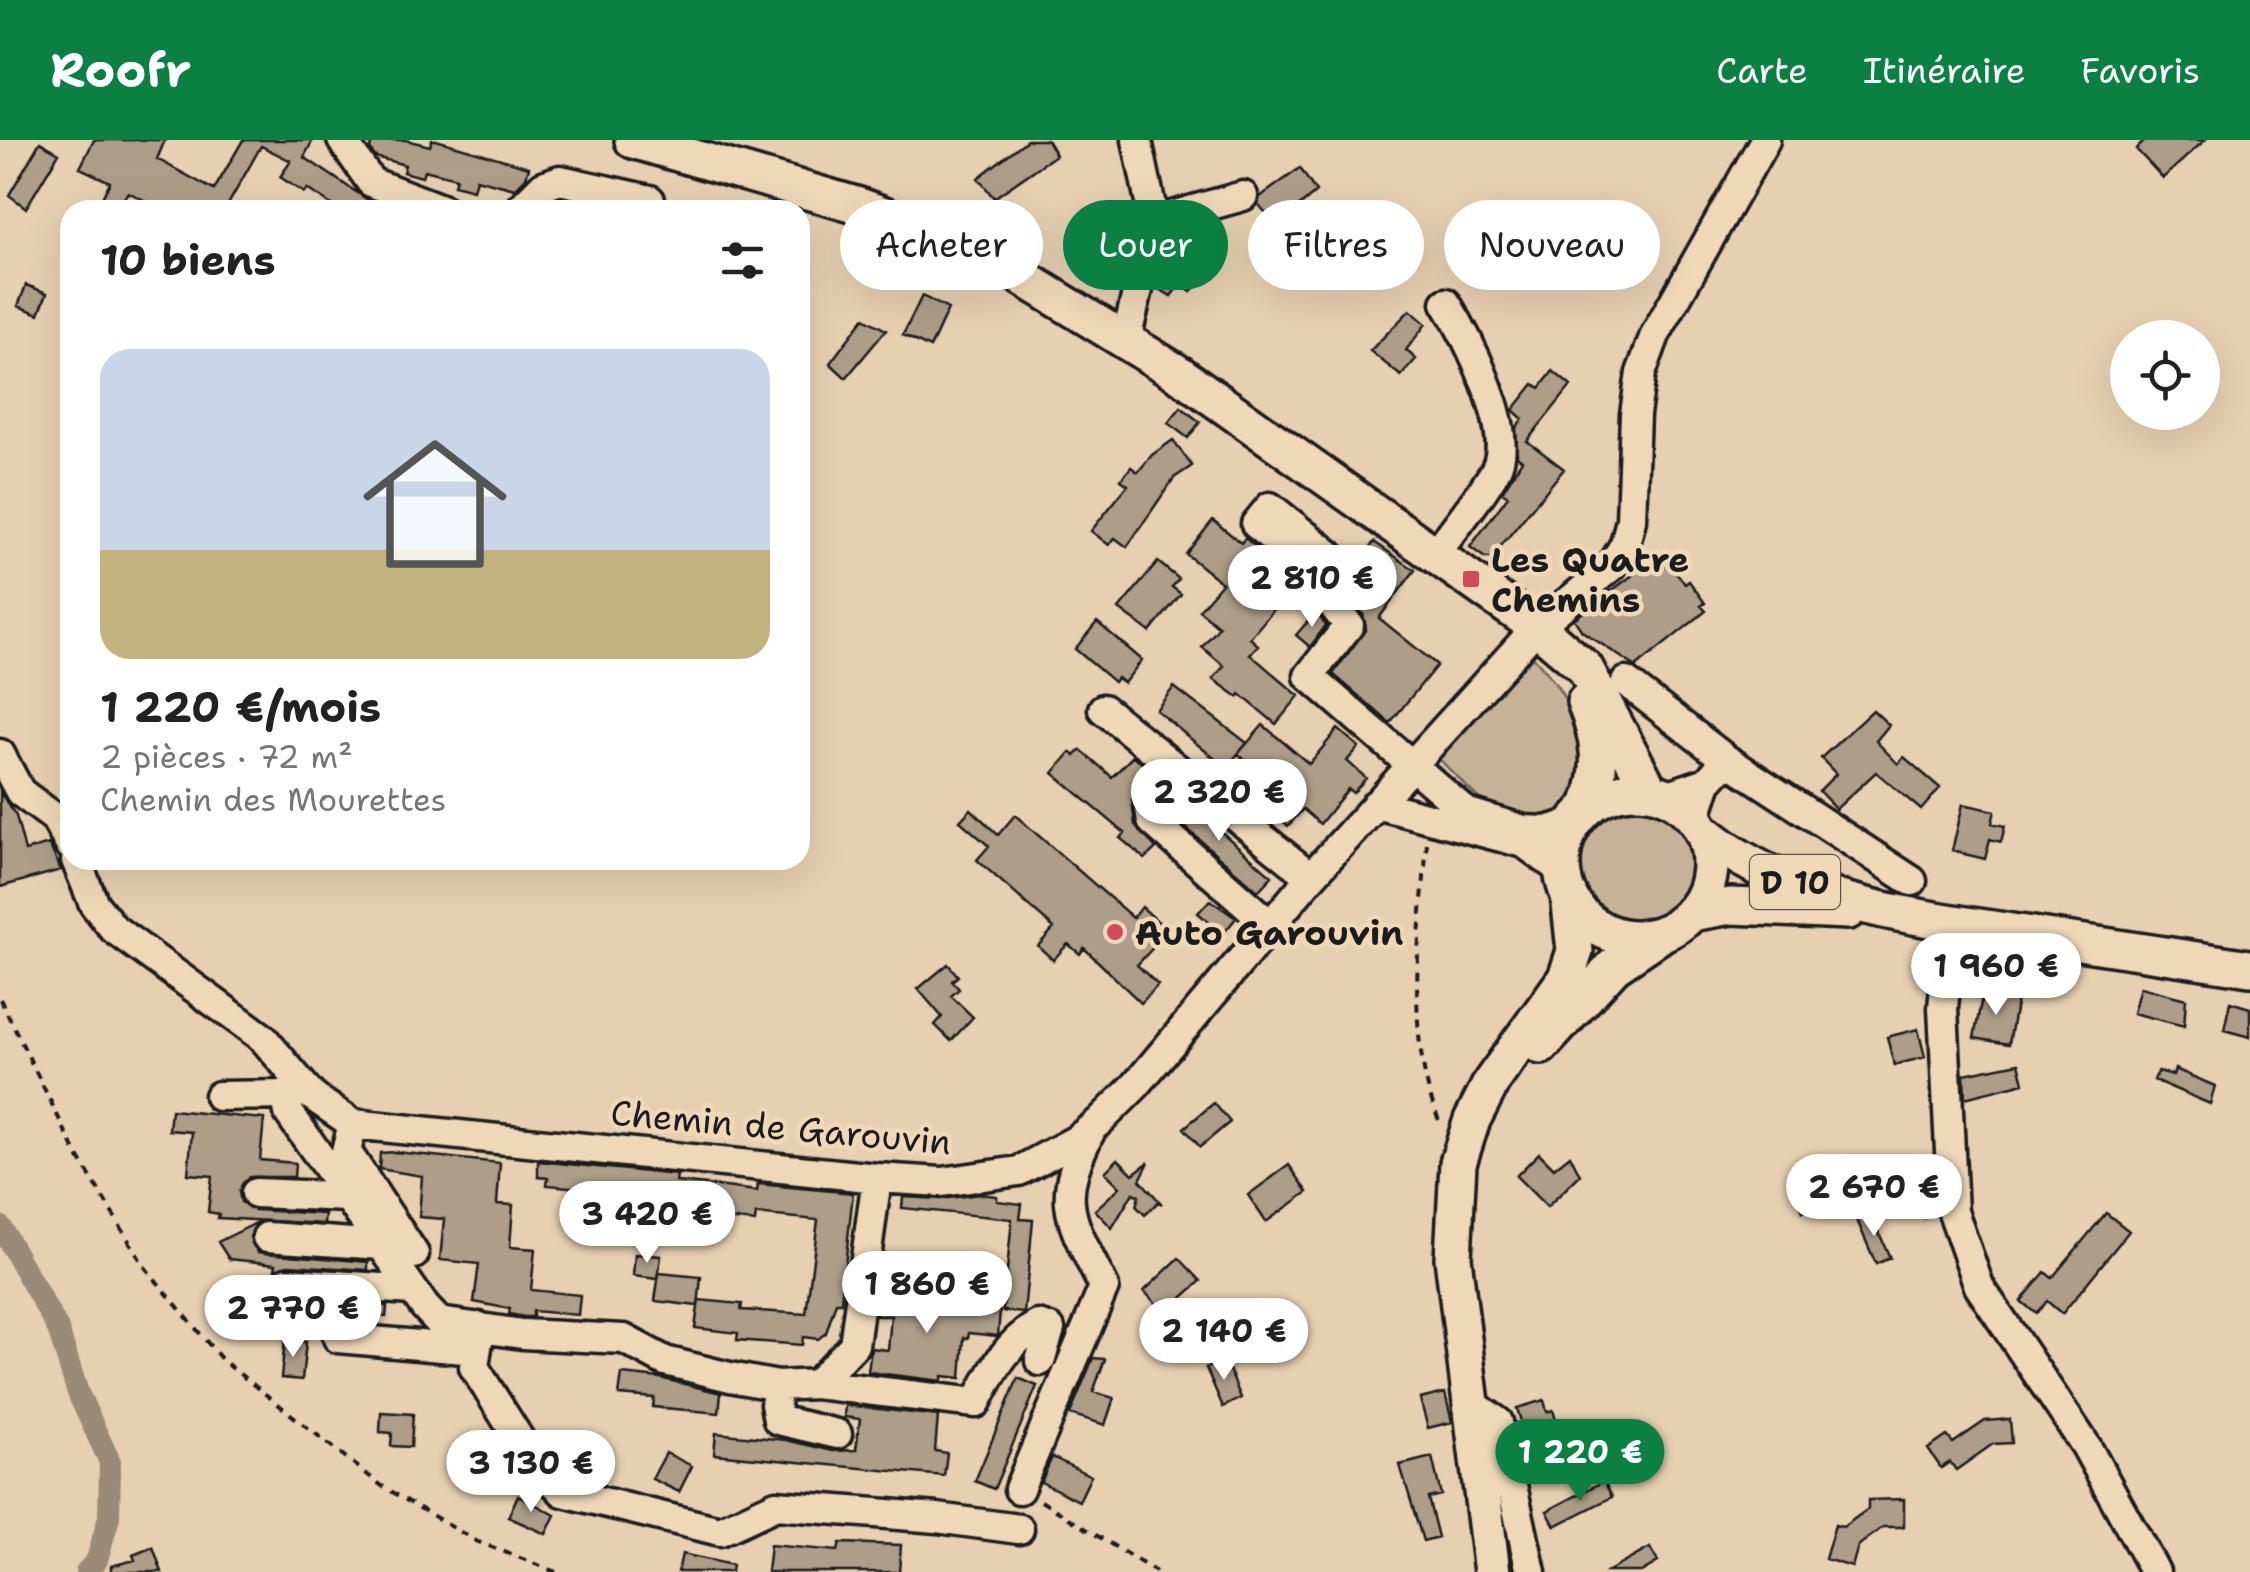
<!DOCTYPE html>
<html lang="fr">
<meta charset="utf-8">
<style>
body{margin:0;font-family:"Shantell Sans",sans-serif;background:#f2f2f2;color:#222;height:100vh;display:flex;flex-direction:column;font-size:38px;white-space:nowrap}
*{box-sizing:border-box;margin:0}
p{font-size:32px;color:#767676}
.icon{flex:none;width:55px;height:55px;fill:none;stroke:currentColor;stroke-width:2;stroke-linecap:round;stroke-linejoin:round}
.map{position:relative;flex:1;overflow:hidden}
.drawer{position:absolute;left:60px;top:60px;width:750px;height:670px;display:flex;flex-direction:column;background:#fff;border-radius:30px;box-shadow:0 10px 40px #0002}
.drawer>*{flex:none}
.top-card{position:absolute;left:840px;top:60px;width:950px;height:90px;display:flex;gap:20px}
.fabs{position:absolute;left:2110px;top:180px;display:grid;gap:20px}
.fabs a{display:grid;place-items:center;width:110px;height:110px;border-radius:50%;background:#fff;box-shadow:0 10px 40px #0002;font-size:50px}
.price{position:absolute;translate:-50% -85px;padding:0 22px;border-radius:35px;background:#fff;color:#222;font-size:32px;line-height:65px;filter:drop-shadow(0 2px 5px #0008)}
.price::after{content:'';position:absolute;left:50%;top:60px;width:30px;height:22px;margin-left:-15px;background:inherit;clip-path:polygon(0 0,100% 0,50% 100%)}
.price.active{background:#0b8043;color:#fff}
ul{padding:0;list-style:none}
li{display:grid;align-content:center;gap:20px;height:530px;padding:0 40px}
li+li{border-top:2px solid #e0e0e0}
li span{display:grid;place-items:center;height:310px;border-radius:30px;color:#555}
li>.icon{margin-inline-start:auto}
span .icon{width:180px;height:180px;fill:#fffc;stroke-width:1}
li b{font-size:42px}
h2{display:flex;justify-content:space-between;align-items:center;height:120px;padding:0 40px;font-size:42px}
.chip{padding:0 35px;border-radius:45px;background:#fff;box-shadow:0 10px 40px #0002;font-size:35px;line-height:90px}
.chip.active{background:#0b8043;color:#fff}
header{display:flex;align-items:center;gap:60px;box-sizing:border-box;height:140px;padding:0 50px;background:#0b8043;color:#fff}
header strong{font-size:48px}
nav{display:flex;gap:55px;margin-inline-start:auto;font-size:35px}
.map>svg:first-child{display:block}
</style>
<header>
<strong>Roofr</strong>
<nav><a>Carte</a><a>Itinéraire</a><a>Favoris</a></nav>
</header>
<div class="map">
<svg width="2250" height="1432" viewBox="0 0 2250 1432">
<rect width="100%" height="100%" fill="#e7d0b2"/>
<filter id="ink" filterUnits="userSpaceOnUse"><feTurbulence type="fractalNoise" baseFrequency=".01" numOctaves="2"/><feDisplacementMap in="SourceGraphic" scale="20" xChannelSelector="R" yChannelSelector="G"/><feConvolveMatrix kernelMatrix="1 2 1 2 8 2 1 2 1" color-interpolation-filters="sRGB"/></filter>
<g filter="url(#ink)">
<path fill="#c5b299" stroke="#70675a" stroke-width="2.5" d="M1526,510C1560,541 1574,574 1591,617L1576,655L1548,679L1510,678L1479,659L1435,615L1500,551L1495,546Z
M1579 721a58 58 0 1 1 116 0a58 58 0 1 1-116 0Z"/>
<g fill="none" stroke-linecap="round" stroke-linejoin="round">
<path stroke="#998b78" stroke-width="22" d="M0,1086L58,1189L78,1253L110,1322L109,1377L97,1420L86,1432"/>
</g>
<path fill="#ae9e89" stroke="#1c1c1c" stroke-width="2.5" d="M94,0H165L157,19L214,50L243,0H313L304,17L383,70H339L307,49L304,53L280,37L291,21L261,6L225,70H164L128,52L116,70L100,62L110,42L80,28Z
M372,0H406L430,6L432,0H436L529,27L526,38L515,49L476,39L473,50L454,45L456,38L424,30L422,37L403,32L405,25L375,17L370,9Z
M1027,0H1047L1056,15L994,58L978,38Z
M2146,0H2205L2163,38L2136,9Z
M40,2L59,13L26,68L9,55Z
M1300,28L1316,52L1277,85L1258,64L1260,57Z
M561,58L614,70H544Z
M1182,113L1206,130L1191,152L1180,144L1171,156L1156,147L1161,129L1167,134Z
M26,145L47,153L39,174L18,166Z
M922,156L948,169L930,208L903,195Z
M1410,170L1426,184L1406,210L1416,219L1401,236L1370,211Z
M864,178L886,190L846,238L830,223Z
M1553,231L1571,246L1527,301L1564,329L1491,418H1485L1470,407L1508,356L1502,352L1522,320L1517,316L1516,288L1523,279L1513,270L1534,244L1540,248Z
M1181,267L1200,282L1188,298L1168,283Z
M1173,300L1192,326L1174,338L1127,407L1115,398L1109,405L1091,391L1128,345L1121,340L1131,327L1138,332L1152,315Z
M1213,380L1241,403L1245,398L1270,418L1266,423L1293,446L1250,498L1258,505L1250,514L1299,556L1276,584L1240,554L1238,557L1213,539L1224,526L1202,507L1219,487L1199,470L1222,443L1186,414Z
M1374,402L1415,430L1379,478L1437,525L1390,583L1333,534L1366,489L1363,474L1344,449L1369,420L1364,416Z
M1662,413L1685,444L1689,441L1705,463L1701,466L1706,471L1636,527L1582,491L1574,479Z
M1158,422L1179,439L1172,447L1181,454L1150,492L1119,469Z
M1316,472L1326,485L1310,507L1296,495Z
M1097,482L1142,520L1124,543L1117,538L1114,542L1075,509Z
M1174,547L1247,603L1226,628L1156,570Z
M1873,570L1889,585L1876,601L1898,624L1904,617L1940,648L1921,670L1876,632L1836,669L1819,651L1836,634L1821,618Z
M1263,585L1309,624L1338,589L1359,607L1347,621L1366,638L1353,653L1348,649L1320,684L1303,669L1288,686L1250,649L1262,634L1238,614Z
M1081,610L1112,637L1133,616L1152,631L1132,659L1135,685L1156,708L1145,719L1120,698L1125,693L1053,633L1071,612L1075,616Z
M0,652L16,676L25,711L49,704L61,730L0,747Z
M1179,655L1272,736L1258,751L1168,672Z
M1963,664L1995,671L1992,683L2005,686L2001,702L1990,699L1985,719L1952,711Z
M971,669L998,695L1015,675L1133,778L1142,767L1163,786L1154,796L1159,801L1137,825L1158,845L1141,863L1084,808L1080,814L1068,804L1053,820L1038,806L1054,788L977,720L989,706L960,681Z
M1210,760L1236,778L1223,794L1198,773Z
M948,824L958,836L952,841L959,849L951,856L973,877L951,901L935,885L942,877L918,849Z
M2140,847L2186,859L2184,886L2133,873Z
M1983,852L2017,858L2009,904L1974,898Z
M2230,862L2250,868V897L2224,890Z
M1918,889L1925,917L1894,925L1887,897Z
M2019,923L2024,943L1965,958L1964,934Z
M2175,929L2215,946L2210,964L2154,940L2158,931L2173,935Z
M1214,963L1230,982L1200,1007L1184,988Z
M171,970L264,979L260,1020L295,1023L294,1037H249L239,1051L241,1062L255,1070L325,1074L324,1084L218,1078L219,1074L208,1072L212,1036L188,1034L192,992L169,990Z
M396,1012L500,1023L497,1064L513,1065L510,1107L535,1109L531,1150L580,1155L578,1175L533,1171V1177H524L509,1174L510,1169L474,1162L479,1124L440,1120L444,1079L419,1077L422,1036L379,1029L380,1013Z
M1539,1013L1554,1028L1570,1015L1580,1035L1547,1067L1516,1036Z
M1118,1019L1133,1034L1149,1022L1140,1040L1162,1064L1158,1062L1145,1075L1136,1066L1139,1056L1133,1053L1112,1088L1095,1070L1120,1047L1105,1032Z
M538,1021L677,1035L676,1042L717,1046L757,1051L758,1044L853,1053L841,1162H836L826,1193L818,1199L803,1197L802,1205L737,1200L738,1193L695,1188L699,1160L742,1164L741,1170L806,1174L818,1080L756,1074L755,1082L672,1074L673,1066L611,1059L612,1051L547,1045L548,1038L538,1037Z
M1289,1025L1308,1052L1266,1082L1248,1055Z
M1844,1028L1854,1055L1803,1072L1794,1046Z
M1931,1043L1935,1072L1924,1078L1913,1051Z
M980,1054L997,1056V1061L1022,1064L1020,1079L1033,1080L1024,1173L1003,1171L1012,1079L902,1068L903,1057L941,1059Z
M2106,1073L2129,1091L2062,1174L2047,1161L2036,1174L2021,1161L2045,1132L2052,1138Z
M1871,1074L1890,1118L1876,1124L1857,1080Z
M258,1082L250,1097L258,1112L368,1122V1130L288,1125L275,1129L276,1124L229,1119L218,1102Z
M635,1114L661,1116L658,1139L633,1136Z
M1179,1118L1201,1141L1165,1173L1144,1151Z
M659,1133L701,1137L698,1166L655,1161Z
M881,1134L895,1137L892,1159L1000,1170L998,1196L969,1193L968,1198H964L961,1238L942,1236V1241L868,1232L871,1208L888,1210L891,1176H876Z
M294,1160L387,1166L386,1177L341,1173L338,1181L326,1186L305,1185L306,1170L293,1168Z
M285,1199L306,1202L302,1240L281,1238Z
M1093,1218L1105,1219L1093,1252L1114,1258L1105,1285L1070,1274Z
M1225,1220L1241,1258L1223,1267L1206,1228Z
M622,1234L660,1238L721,1253L719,1273L653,1267L654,1258L619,1255Z
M1018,1238L1037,1246L994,1349L975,1341Z
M1445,1253L1452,1282L1428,1288L1420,1259Z
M1544,1260L1547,1272L1553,1270L1563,1304L1568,1303L1574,1329L1553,1326L1536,1332L1517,1268Z
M845,1265L938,1276L935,1311L947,1313L944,1336L714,1314L716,1293L786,1300L833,1311L856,1310L860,1279L844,1277Z
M381,1272L413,1274L411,1307L391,1306L392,1293L380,1292Z
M2010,1279L2012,1303L1993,1304L1956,1330L1950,1322L1941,1328L1928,1309L1947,1296L1953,1303L1985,1281Z
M666,1313L692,1326L679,1352L652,1339Z
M1052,1317L1091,1336L1079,1361L1041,1342Z
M1432,1317L1441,1355L1428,1358L1438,1397L1423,1401L1400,1325Z
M1604,1341L1612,1357L1555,1386L1547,1371Z
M518,1355L555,1375L546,1394L508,1377Z
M1904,1359V1387H1883L1858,1406L1852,1427L1825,1419L1835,1385L1843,1387L1868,1369V1360Z
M840,1403L901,1405L899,1432H767L770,1405L838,1411Z
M153,1407L162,1432H111V1426L135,1420L133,1415Z
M1650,1408L1658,1422L1641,1432H1607Z
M682,1414L732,1425L731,1432H678Z"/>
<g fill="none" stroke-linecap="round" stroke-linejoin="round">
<defs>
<path id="minor" d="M342,0L371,42L444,70
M519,70L543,46L560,40L650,60
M1154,81L1243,56
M1126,200L1154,81L1137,0
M1294,386L1279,404L1256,384L1270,367L1330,415C1320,451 1325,457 1349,485L1309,536L1466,672L1524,690L1547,691L1575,682
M1436,413C1450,394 1492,342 1498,324C1512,285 1467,196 1446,163
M1626,542L1727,620L1707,642
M1103,569L1311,737
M0,614L20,652L55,678L70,705
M1727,620L1912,741
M1178,630L1149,663L1152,681L1270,785
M1666,656L1707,642L1695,679
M1376,664L1524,703L1562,731
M76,720L94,764L114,789L263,898L312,956L353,984L877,1038L942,1042L1019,1031L1076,1000L1099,982L1136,945L1311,737L1537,487L1612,426L1625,404L1631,380L1635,274L1641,233L1655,195L1765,0
M1951,782L1943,868L1953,1072L1979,1146L2086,1306L2155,1432
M303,946L286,955L289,973L425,1167L439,1182L522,1194L624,1199L665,1221L730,1237L778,1246L816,1244L854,1205L877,1038
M219,956L286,955
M353,984L346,1011L414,1114
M256,1053L348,1057
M267,1097L381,1105
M287,1142L413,1150
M480,1187L474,1227L531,1318L563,1352L720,1391L776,1365L937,1378L1019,1389
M338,1198L476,1210
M816,1244L976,1263C993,1231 1006,1203 1038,1185L1050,1189L1040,1221
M778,1246L775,1264L778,1280L837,1294
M1471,1263L1498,1282L1531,1432
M1019,1349L1104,1147C1069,1077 1054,1062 1092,988"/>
<path id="major" d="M633,0L859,66L935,93L991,118L1181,235L1537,487L1585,528L1650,651
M1585,562C1600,600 1604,628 1589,666
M1562 724a74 74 0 1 1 148 0a74 74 0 1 1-148 0Z
M1703,691C1788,765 1930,779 2039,796C2110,807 2180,818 2250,828
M1691,773L1731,766L1848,771
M1541,906L1614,826L1660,795
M1492,1432L1453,1118L1458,1023L1472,980L1492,941L1566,838L1575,811L1569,755"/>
</defs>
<use href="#minor" stroke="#1c1c1c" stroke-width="35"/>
<use href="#major" stroke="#1c1c1c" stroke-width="42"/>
<path stroke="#1c1c1c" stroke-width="4" stroke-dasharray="8 8" stroke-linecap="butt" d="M1427,703C1420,792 1403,900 1441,985
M0,859L75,1011L144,1126L222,1220L382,1346L476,1401L556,1432
M1041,1361L1156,1432"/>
<use href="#minor" stroke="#efd8b8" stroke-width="28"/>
<use href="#major" stroke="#efd8b8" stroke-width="35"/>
</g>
</g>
<g fill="#d1495b" stroke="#efd8b8" stroke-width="4">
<rect x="1461" y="429" width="20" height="20" rx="5"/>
<circle cx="1115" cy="792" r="10"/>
</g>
<g text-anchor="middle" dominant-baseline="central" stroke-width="9" stroke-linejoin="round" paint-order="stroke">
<rect fill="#efd8b8" stroke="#5b544b" stroke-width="2.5" x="1750" y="715" width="90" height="54" rx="8"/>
<g font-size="32" font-weight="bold" fill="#1c1c1c">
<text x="1795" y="742">D 10</text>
</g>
<g font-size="35" font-weight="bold" fill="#1c1c1c" stroke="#efd8b8" text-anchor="start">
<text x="1491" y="419">Les Quatre<tspan x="1491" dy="40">Chemins</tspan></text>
<text x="1135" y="792">Auto Garouvin</text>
</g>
<g font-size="35" fill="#1c1c1c" stroke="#efd8b8">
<text transform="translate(781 987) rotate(5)">Chemin de Garouvin</text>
</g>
</g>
</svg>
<div class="fabs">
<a><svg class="icon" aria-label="locate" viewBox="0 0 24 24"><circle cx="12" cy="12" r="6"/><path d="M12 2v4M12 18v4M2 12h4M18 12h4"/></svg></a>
</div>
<b class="price" style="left:1312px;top:490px">2 810 €</b>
<b class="price" style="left:1219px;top:704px">2 320 €</b>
<b class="price" style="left:1996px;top:878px">1 960 €</b>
<b class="price" style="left:1874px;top:1099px">2 670 €</b>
<b class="price" style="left:647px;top:1126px">3 420 €</b>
<b class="price" style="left:927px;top:1196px">1 860 €</b>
<b class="price" style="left:293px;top:1220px">2 770 €</b>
<b class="price" style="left:1224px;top:1243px">2 140 €</b>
<b class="price active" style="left:1580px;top:1364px">1 220 €</b>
<b class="price" style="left:531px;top:1375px">3 130 €</b>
<div class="top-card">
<a class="chip">Acheter</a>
<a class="chip active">Louer</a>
<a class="chip">Filtres</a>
<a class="chip">Nouveau</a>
</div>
<section class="drawer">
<h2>10 biens<svg class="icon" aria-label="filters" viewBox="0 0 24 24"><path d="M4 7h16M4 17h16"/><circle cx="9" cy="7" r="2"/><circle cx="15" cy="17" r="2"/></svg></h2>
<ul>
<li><span style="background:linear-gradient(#c9d6e8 65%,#c2b280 0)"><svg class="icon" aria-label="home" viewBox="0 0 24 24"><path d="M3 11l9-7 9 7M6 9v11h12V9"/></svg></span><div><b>1 220 €/mois</b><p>2 pièces · 72 m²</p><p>Chemin des Mourettes</p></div></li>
</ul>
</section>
</div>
